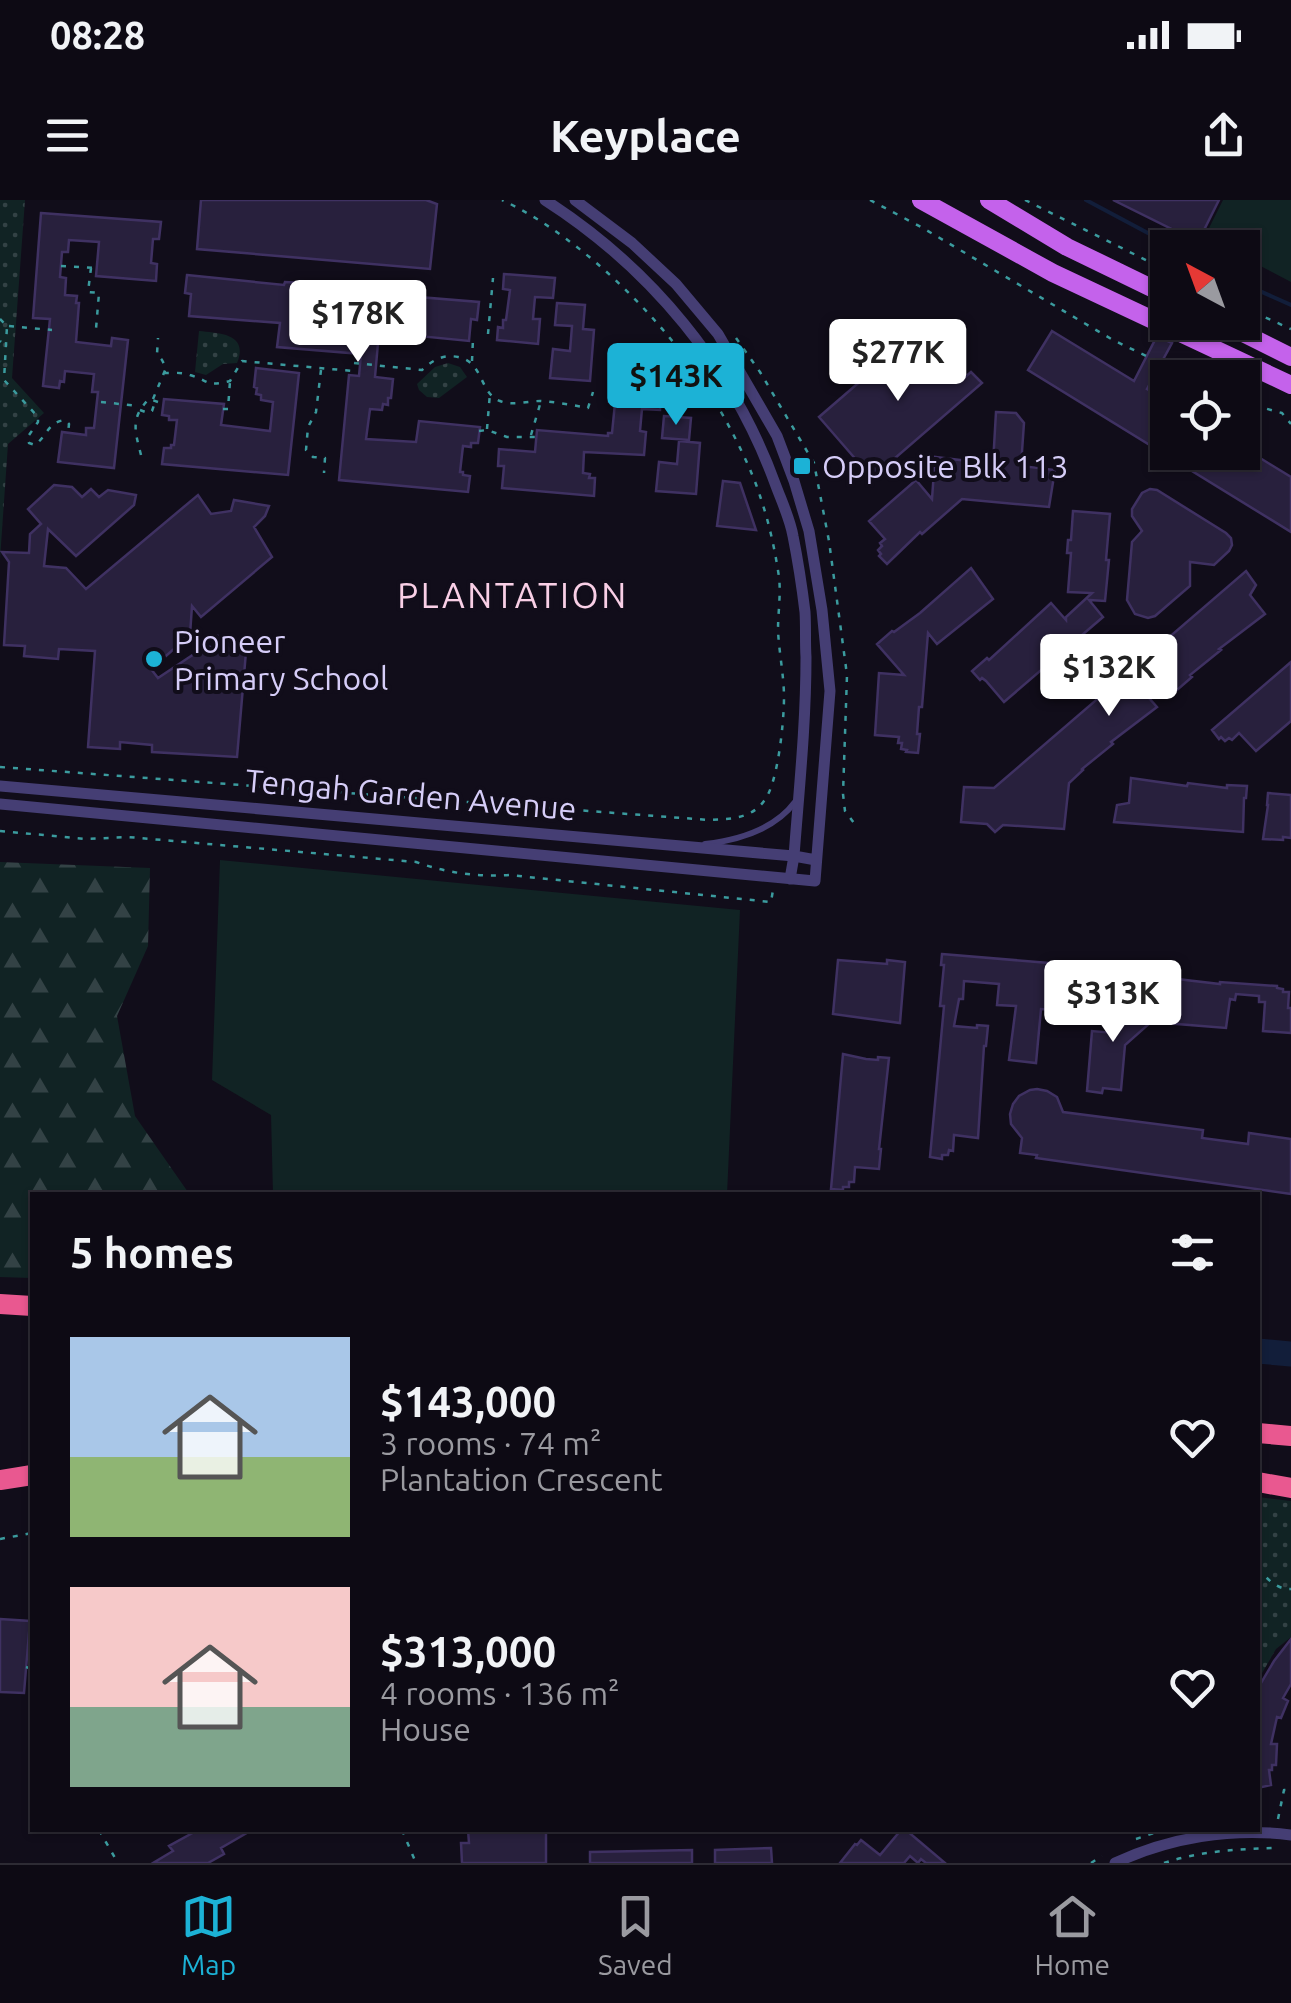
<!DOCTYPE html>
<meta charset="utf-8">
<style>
body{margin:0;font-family:Ubuntu,sans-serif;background:#16131d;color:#f1f3f6;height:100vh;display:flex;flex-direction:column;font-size:38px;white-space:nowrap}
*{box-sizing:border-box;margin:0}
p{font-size:32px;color:#9a9aa0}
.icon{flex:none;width:55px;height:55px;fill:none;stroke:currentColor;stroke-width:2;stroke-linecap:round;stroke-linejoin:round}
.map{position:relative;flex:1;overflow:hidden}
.side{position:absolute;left:30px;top:992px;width:1230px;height:640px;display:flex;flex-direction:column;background:#0d0a14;border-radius:0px;box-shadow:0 2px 8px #0004,0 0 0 2px #2d2b34}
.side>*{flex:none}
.needle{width:65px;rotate:319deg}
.controls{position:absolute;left:1150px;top:30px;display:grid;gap:20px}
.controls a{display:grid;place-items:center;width:110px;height:110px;border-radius:0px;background:#0d0a14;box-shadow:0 2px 8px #0004,0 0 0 2px #2d2b34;font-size:50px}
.price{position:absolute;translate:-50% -85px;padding:0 22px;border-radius:10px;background:#fff;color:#222;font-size:32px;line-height:65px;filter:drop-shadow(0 2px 5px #0008)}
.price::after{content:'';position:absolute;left:50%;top:60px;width:30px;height:22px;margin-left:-15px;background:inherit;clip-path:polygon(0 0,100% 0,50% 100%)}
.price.selected{background:#1cb2d6;color:#111}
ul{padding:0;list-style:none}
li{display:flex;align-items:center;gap:30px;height:250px;padding:0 40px}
li span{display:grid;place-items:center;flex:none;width:280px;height:200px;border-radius:0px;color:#555}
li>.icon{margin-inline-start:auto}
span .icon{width:120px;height:120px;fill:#fffc;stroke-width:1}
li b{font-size:42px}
h2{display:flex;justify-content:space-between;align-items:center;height:120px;padding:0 40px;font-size:42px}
.status{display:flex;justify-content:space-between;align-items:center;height:70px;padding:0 50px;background:#0d0a14;direction:ltr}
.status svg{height:28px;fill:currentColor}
header{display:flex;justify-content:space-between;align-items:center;height:130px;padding:0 40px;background:#0d0a14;font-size:45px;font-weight:700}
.dock{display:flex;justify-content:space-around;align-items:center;height:140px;border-top:2px solid #2d2b34;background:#0d0a14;font-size:28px;color:#9a9aa0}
.dock a{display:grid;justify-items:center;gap:5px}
.dock .selected{color:#1cb2d6}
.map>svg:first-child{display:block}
</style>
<div class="status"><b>08:28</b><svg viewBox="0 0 49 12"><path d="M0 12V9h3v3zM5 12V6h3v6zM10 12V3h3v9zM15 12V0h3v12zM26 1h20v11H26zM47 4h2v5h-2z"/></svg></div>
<header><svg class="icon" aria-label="menu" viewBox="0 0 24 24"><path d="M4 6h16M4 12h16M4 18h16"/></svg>Keyplace<svg class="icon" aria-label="share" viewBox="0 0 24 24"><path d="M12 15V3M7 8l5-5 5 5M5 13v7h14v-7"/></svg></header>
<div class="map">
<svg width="1291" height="1663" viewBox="0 0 1291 1663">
<defs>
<pattern id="forest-firs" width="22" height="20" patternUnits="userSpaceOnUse" patternTransform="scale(2.5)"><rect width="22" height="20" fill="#112324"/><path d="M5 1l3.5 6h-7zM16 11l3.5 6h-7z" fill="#334245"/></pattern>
<pattern id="park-dots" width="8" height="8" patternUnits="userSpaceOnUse" patternTransform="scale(2.5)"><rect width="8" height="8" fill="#112324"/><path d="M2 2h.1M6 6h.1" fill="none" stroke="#334245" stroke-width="1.8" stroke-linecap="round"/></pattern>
</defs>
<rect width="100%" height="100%" fill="#110d1a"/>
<path fill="#112324" d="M1223,0H1291V82L1243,57L1242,48L1222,47L1204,38Z
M220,660L740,710L727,995H273L271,915L212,880Z"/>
<path fill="url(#forest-firs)" d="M0,662L150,668L148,746L117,816L135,916L190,995H32V1078L0,1077Z"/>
<path fill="url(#park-dots)" d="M0,0H25L12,178L44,213L8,244L0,359Z
M199,131C220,133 249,134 237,163L223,164L206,175L195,172Z
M448,163L460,167L467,177L439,198L427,197L419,190L417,184L435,167Z
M1258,1297L1291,1301V1437L1276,1449L1258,1480Z"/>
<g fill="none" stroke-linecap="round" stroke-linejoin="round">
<path stroke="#121e3a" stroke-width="4" d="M1086,0L1176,48
M1242,83L1291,105"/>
<path stroke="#121e3a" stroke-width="25" d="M1258,1151L1291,1154"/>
</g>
<path fill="#28203d" stroke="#3f3162" stroke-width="2.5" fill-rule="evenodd" d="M201,0H426L437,4L430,69L197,49Z
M1113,0H1219L1198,42Z
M41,13L161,22L159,39H153L151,63L157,64L156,81L96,76L99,42L69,40L68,52H62L60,77L66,78L65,95L77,96L76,103H79L76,142L111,146L112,138L128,140L114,268L58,262L62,232L86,235V228H94L98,192H92L94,174L65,171L64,182L60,181L59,188L43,186L50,119L33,118Z
M504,74L555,78L553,98L535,97L533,119H540L538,144L497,140L498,127L503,128V120H506L510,90L503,89Z
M187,75L284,85L285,82L305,83L382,91V94L479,102L477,120L471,119L469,141L379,132L375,177L393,179L391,198H388V205L383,204L382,210L370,209L366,239L416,242L419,221L480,227L478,243H471V247L463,246L460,272H463V275L470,276L468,292L339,280L349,175L359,176L361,154L277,147L280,123L189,116L191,94L185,93ZM319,96L346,99L345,107L348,108L346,132L312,129L315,104H318Z
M557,103L585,105L583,129L594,130L590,181L550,178L553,149L570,151L572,126L555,125Z
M1052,131L1134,181L1157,136L1172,143L1147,189L1168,201V252H1242V247L1291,277V332L1028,170Z
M935,143L954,151L960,159L964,178L971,172L982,183L872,278L819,217L900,147L908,157L924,145Z
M256,168L299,173L288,275L162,264L164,248H171V245H174L177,220H169V216L162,215L164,199L224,204L221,225L270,231L273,202L261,200V195L256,194L257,188L254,187Z
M610,186L661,190L660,210L642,209L640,231L646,232L644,255L584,252L583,273L590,274L589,278H595L594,296L502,288L504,266H498L499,249L535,252L537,230L608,236V233H612L615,203L609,202Z
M996,212L1016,213L1024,223L1021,266L1055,270L1049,307L962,299L922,334L920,332L887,364L879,356L881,354L878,350L882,346L880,343L885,339L869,321L916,280L932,299L935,257L993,264Z
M664,216L691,218L689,240L662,238Z
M679,241L700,243L696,294L656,291L659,262L677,264Z
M723,281L740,283L756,330L717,326Z
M54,285L72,287L82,297L91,289L99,297L108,290L136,295L134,305L76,356L48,329L44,366L66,368L86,389L198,295L211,314L231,311L234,300L269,306L265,316L254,327L272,357L201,417L192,406L190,435L151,469L158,478L206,446L231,451L218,436L247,440L237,557L152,552V545L120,542V549L88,547L95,451L59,449L58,459L24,456L25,446L4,445L9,362L2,352L29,353L30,334L41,324L28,309Z
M1150,289L1157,290L1226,333L1231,338L1232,345L1229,351L1214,365L1190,362V386L1155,416L1148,418L1135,414L1127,400L1132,342L1142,331L1132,316V309L1142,293Z
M1073,311L1110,314L1106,360H1109L1105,401L1089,400L1103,417L1004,502L986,481L982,478L980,480L972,471L987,458L989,460L1051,403L1066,420V417L1092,393L1068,392L1071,353H1067L1068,340H1071Z
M971,368L993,399L937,444L928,433L922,507H919L917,534H920L918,553L906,552L907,550L901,549L902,543H898L899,537L875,535L879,473L904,475L877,444L892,431L894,432L920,413Z
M1246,371L1256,385L1250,395L1265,414L1219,449L1221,450L1190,475L1192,477L1177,490L1161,472L1141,489L1157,507L1111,542L1113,544L1082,569L1083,570L1069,583L1064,629L1003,625L995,632L987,624L961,622L964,587L994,588Z
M1291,462V521L1256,551L1239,533L1232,540L1229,538L1225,541L1221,537L1219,539L1212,530Z
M1131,578L1187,586L1188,583L1227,588V585L1247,586L1246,598H1244L1243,632L1114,622L1117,605L1129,603Z
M1268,593L1291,595V638L1283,637V640L1263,639L1268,605H1267Z
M942,754L1085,766L1084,777H1081L1080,783L1074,782L1073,786H1063V789H1060L1058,810L1041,809L1036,863L1009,860L1016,806L997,805L999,784L964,781L963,799H959L954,826L977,828V825L988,826L986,846H984L978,938L954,935L953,951L949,950L948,955H942V959L930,957L944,806H940L944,765H941Z
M838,760L887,764V760L905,762L900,823L833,814Z
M1143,775L1220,784V782L1277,786V788L1283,789V792H1289L1288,808H1291V833L1263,831L1265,802H1259V796L1236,794L1235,800L1230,799L1226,828L1165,823L1167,802L1141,800Z
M1125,794L1150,823L1125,845L1121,890L1103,888L1102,893L1087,891L1092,831L1115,833L1100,815Z
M843,854L866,859L878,860V857L889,858L879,949H881L879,969L855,967L854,982H849V987H843V990L831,989Z
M1037,889L1047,891L1057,897L1063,912L1203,930L1202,938L1248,944L1249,933L1291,939V994L1036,958L1037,955L1020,953L1022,938L1011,924L1010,914L1013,904L1019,896L1030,890Z
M0,1419L30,1421L24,1493L0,1492Z
M1291,1439V1484L1283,1498L1288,1501L1281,1518L1277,1517L1271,1544H1277L1276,1565H1272V1570H1269L1271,1585L1258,1588V1488L1274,1461Z
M198,1630H252L221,1648L224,1654L208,1663H153L173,1651L169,1646Z
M468,1630H546V1663H462L461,1643H469Z
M901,1630H906L945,1663H926L921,1659L918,1663L910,1656L904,1663H840L855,1644L857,1645L861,1640L880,1655Z
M771,1648L772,1663H715V1650Z
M692,1650V1663H590V1652Z"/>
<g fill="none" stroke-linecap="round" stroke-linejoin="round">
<path stroke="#3b9b9e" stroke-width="2.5" stroke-dasharray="5 8" stroke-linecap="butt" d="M870,0L921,27L1113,140L1192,178
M1025,0L1168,71
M61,66L96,68
M91,68L88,92L99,93L96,129
M1242,107L1291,129
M0,119L7,126L4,180L38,217V222L27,238L29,243L35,245C47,236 48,222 65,220L69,224L68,233
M9,126L52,130
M488,134L493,78
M736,138L760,172L814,263L829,341L847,475L843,594L845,611L854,623
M0,141L1,142
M472,161L473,139
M354,163L422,170C433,160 443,154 458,157C484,162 479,193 500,201C512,206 528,201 540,201C556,202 572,205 588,208L593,192
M321,170L316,212L308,227L306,250L313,257L325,258L324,273
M164,173C172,173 182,172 190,175C210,181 205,187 230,181L242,161L353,171
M153,199L166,168L162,160L157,154L158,138
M101,202L139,206
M1242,202L1282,213L1291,224
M223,209H228L230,181
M140,210L148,213L152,211L155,202
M487,229L490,193
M479,231L487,230L507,237H536
M531,235L541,201
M141,255C135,231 130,218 149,199L164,204
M0,567L709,620C730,619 751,619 764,601C778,584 784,521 784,498C784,475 779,453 778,430C778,413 781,394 779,377C775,350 769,322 760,296C752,270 732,230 718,207C673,128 584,38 502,0
M0,631L86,639L128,637L416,662C447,673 477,677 509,675L771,702L773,690
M0,1339L32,1333
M1258,1368C1266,1378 1277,1390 1291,1389
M26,1467L32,1469
M32,1509V1513
M1278,1619L1284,1590H1288
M99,1630L118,1663
M402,1630L416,1663
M1136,1639L1163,1630
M1091,1663L1102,1656
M1164,1663C1201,1651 1238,1649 1276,1648"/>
<path stroke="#453e74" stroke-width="6" d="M705,644C739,640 774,630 795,602"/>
<path stroke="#453e74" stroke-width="11" d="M545,0C651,68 733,167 776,286C782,302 790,319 793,336C798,361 802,387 805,412C806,427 805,442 806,457C806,524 799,590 794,656L790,679
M0,586L794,656L816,660
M0,604L815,681L830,491L822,410L809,331L794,281L777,236L718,134L676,84L632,43L575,0
M1115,1663C1168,1638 1232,1627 1291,1635"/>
<path stroke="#c462eb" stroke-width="18" d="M921,0L1053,73L1291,185
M989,0L1067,47L1168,96
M1221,122L1291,157"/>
<path stroke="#e95890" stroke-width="20" d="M0,1104L32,1106
M1258,1233L1291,1236
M0,1280L32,1275
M1258,1282L1291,1288"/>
</g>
<g fill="#1cb2d6" stroke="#110d1a" stroke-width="4">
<rect x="792" y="256" width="20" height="20" rx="5"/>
<circle cx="154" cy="459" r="10"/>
</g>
<g text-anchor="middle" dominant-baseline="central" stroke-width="8" stroke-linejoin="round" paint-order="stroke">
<g font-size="32" fill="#d6cdf8" stroke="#110d1a" text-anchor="start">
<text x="822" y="266">Opposite Blk 113</text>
<text x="174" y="441">Pioneer<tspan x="174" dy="37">Primary School</tspan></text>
</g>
<g font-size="32" fill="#d6cdf8" stroke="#110d1a">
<text transform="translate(411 594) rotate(5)">Tengah Garden Avenue</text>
</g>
<g font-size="35" letter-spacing="2.5" fill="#f9cfe6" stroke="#110d1a">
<text x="513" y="395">PLANTATION</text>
</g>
</g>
</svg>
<div class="controls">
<a><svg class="needle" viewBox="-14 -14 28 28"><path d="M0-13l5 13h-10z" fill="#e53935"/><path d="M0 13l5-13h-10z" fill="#9a9aa0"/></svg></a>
<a><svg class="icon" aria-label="locate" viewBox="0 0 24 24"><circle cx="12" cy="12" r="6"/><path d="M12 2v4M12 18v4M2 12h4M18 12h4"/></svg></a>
</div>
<b class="price" style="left:358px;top:165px">$178K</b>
<b class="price" style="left:898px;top:204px">$277K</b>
<b class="price selected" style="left:676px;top:228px">$143K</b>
<b class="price" style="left:1109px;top:519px">$132K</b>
<b class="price" style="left:1113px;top:845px">$313K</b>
<section class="side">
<h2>5 homes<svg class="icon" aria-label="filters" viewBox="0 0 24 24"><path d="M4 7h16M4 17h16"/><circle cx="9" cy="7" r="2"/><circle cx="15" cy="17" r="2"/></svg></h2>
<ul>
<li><span style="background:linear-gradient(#a9c7e8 60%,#8fb573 0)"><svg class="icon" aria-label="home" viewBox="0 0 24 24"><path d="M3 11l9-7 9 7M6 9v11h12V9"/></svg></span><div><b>$143,000</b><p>3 rooms · 74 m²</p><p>Plantation Crescent</p></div><svg class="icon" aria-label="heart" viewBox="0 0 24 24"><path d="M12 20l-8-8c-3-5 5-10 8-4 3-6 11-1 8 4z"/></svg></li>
<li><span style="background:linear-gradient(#f6c9c9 60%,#7fa58c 0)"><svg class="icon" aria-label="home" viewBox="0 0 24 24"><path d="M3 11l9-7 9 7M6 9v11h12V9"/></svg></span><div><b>$313,000</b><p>4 rooms · 136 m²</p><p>House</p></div><svg class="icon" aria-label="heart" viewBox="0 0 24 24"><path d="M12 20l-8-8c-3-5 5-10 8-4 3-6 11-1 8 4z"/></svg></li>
</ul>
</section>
</div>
<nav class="dock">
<a class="selected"><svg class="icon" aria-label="map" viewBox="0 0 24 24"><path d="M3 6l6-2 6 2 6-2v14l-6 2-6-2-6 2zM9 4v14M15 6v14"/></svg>Map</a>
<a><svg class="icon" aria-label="saved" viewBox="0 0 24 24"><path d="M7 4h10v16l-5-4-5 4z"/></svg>Saved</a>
<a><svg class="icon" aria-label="home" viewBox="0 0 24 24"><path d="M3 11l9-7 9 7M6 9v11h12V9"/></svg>Home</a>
</nav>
